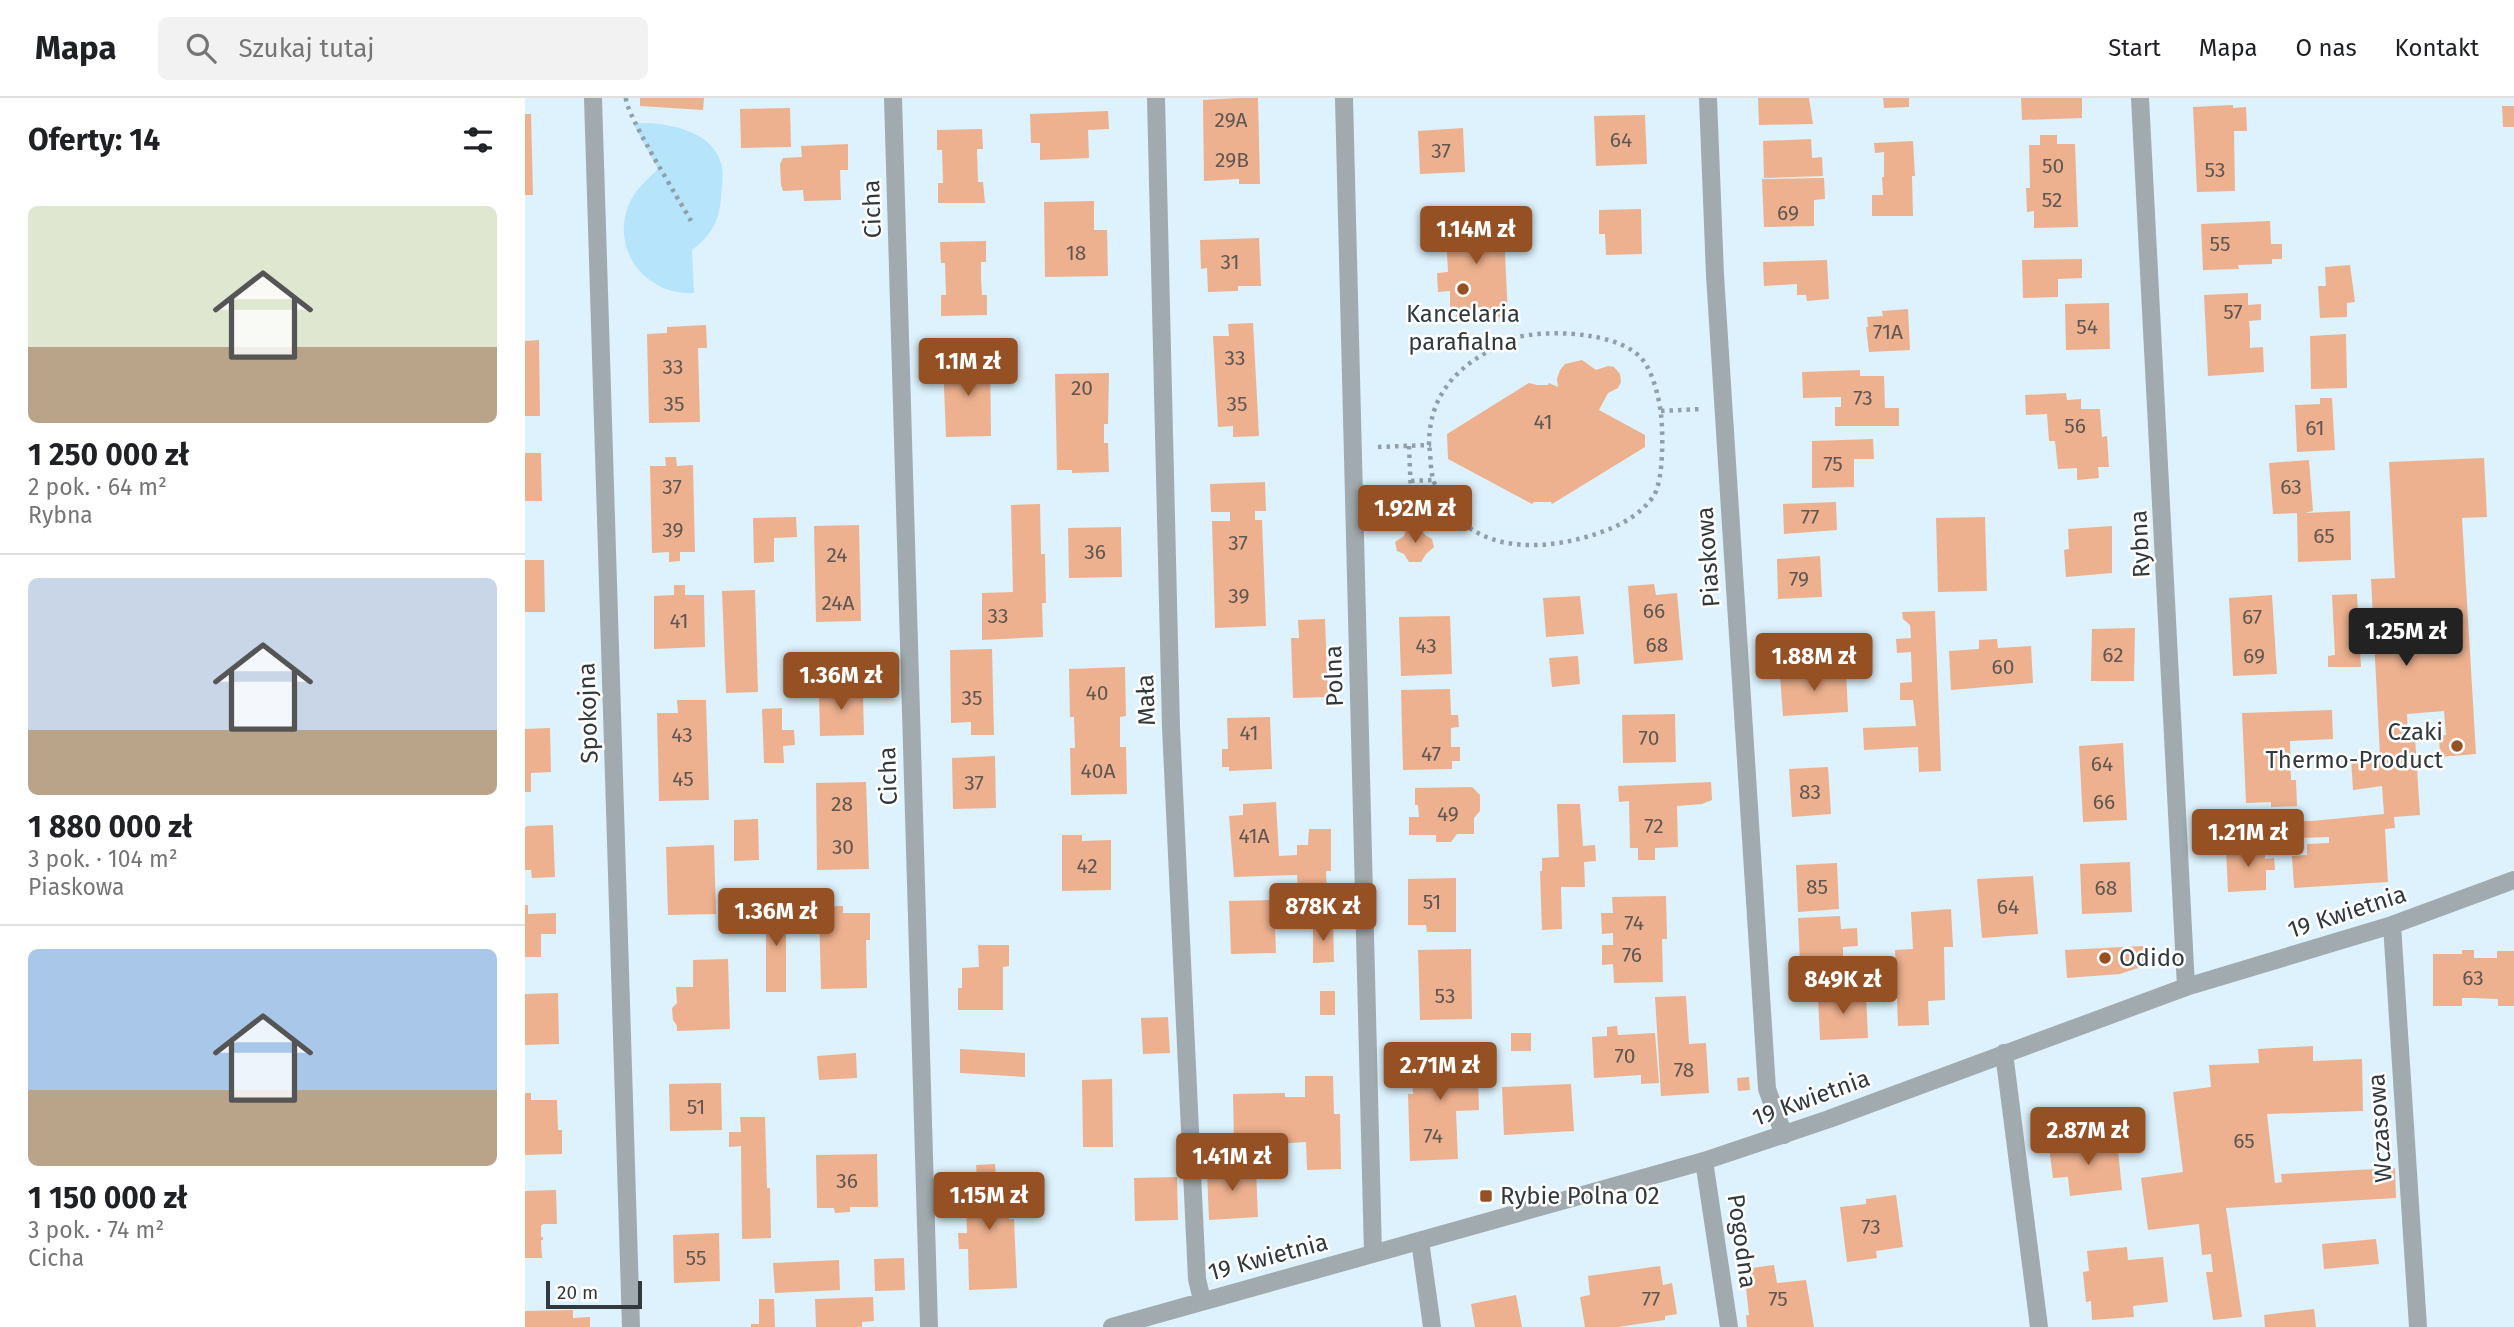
<!DOCTYPE html>
<html lang="pl">
<meta charset="utf-8">
<style>
body{margin:0;font-family:"Fira Sans",sans-serif;background:#f2f2f2;color:#202124;height:100vh;display:flex;flex-direction:column;font-size:26px;white-space:nowrap}
*{box-sizing:border-box;margin:0}
p{font-size:23px;color:#757577}
.icon{flex:none;width:38px;height:38px;fill:none;stroke:currentColor;stroke-width:2;stroke-linecap:round;stroke-linejoin:round}
.map{position:relative;flex:1;overflow:hidden}
.side{display:flex;flex-direction:column;background:#fff;width:525px}
.side>*{flex:none}
.scale{position:absolute;left:21px;bottom:18px;width:96px;box-sizing:border-box;padding-left:7px;border:4px solid #31393d;border-top:0;font-size:19px;line-height:24px;white-space:nowrap;color:#31393d;-webkit-text-stroke:5px #fff;paint-order:stroke}
.price{position:absolute;translate:-50% -60px;padding:0 16px;border-radius:7px;background:#955024;color:#fff;font-size:23px;line-height:46px;filter:drop-shadow(0 2px 4px #0008)}
.price::after{content:'';position:absolute;left:50%;top:42px;width:21px;height:16px;margin-left:-10px;background:inherit;clip-path:polygon(0 0,100% 0,50% 100%)}
.price.selected{background:#222;color:#fff}
ul{padding:0;list-style:none}
li{display:grid;align-content:center;gap:14px;height:371px;padding:0 28px}
li+li{border-top:2px solid #e0e0e0}
li span{display:grid;place-items:center;height:217px;border-radius:10px;color:#555}
li>.icon{margin-inline-start:auto}
span .icon{width:126px;height:126px;fill:#fffc;stroke-width:1}
li b{font-size:30px}
h2{display:flex;justify-content:space-between;align-items:center;height:84px;padding:0 28px;font-size:30px}
header{display:flex;align-items:center;gap:42px;box-sizing:border-box;height:98px;padding:0 35px;background:#fff;border-bottom:2px solid #e0e0e0}
header strong{font-size:33px}
nav{display:flex;gap:38px;margin-inline-start:auto;font-size:24px}
.search{width:490px;height:63px;background:#f2f2f2;display:flex;align-items:center;gap:18px;box-sizing:border-box;padding:0 24px;border-radius:10px;color:#757577;font-size:26px}
main{display:flex;flex:1;min-height:0}
.map>svg:first-child{display:block}
</style>
<header>
<strong>Mapa</strong>
<div class="search"><svg class="icon" aria-label="search" viewBox="0 0 24 24"><circle cx="10" cy="10" r="6"/><path d="M15 15l6 6"/></svg>Szukaj tutaj</div>
<nav><a>Start</a><a>Mapa</a><a>O nas</a><a>Kontakt</a></nav>
</header>
<main>
<section class="side">
<h2>Oferty: 14<svg class="icon" aria-label="filters" viewBox="0 0 24 24"><path d="M4 7h16M4 17h16"/><circle cx="9" cy="7" r="2"/><circle cx="15" cy="17" r="2"/></svg></h2>
<ul>
<li><span style="background:linear-gradient(#dfe7d0 65%,#b9a48a 0)"><svg class="icon" aria-label="home" viewBox="0 0 24 24"><path d="M3 11l9-7 9 7M6 9v11h12V9"/></svg></span><div><b>1 250 000 zł</b><p>2 pok. · 64 m²</p><p>Rybna</p></div></li>
<li><span style="background:linear-gradient(#c9d6e8 70%,#b9a48a 0)"><svg class="icon" aria-label="home" viewBox="0 0 24 24"><path d="M3 11l9-7 9 7M6 9v11h12V9"/></svg></span><div><b>1 880 000 zł</b><p>3 pok. · 104 m²</p><p>Piaskowa</p></div></li>
<li><span style="background:linear-gradient(#a9c7e8 65%,#b9a48a 0)"><svg class="icon" aria-label="home" viewBox="0 0 24 24"><path d="M3 11l9-7 9 7M6 9v11h12V9"/></svg></span><div><b>1 150 000 zł</b><p>3 pok. · 74 m²</p><p>Cicha</p></div></li>
</ul>
</section>
<div class="map">
<svg width="1989" height="1229" viewBox="0 0 1989 1229">
<rect width="100%" height="100%" fill="#ddf2fc"/>
<path fill="#b5e4fb" d="M114,25C143,25 186,32 196,65C199,75 197,87 196,98C195,122 186,138 167,152L169,195C123,198 86,154 103,109C109,92 121,83 133,71L109,27Z"/>
<path fill="#edb18f" d="M115,0H179L178,12L115,8Z
M712,0H733L735,86H714V81L679,83L678,2Z
M1233,0H1284L1288,26L1234,27Z
M1358,0H1384V9L1359,10Z
M1496,0H1557V20L1497,22Z
M1708,7V10L1721,9L1722,33H1709L1710,93L1672,94L1668,9Z
M1977,8H1989V29H1978Z
M265,10L266,49L216,50L215,11Z
M583,13L584,31L563,32L564,60L515,62V45H506L505,16Z
M0,16H6L8,97H0Z
M1120,17L1122,66L1071,68L1069,18Z
M938,30L940,74L895,76L893,33Z
M457,31L458,51H452L453,84H458L460,105H413V85H418L417,52H412V32Z
M1515,37H1532V46H1550L1553,129L1509,130V113L1502,114L1501,90H1505L1504,47H1515Z
M1286,41L1287,60L1297,59L1298,78L1239,80L1238,43Z
M1388,43L1390,78H1387L1388,118H1347V97H1358L1357,79H1359V54L1350,55L1349,45Z
M323,46V72H315L316,102L279,103L278,92L258,93L256,87L255,66L258,60L277,59L276,48Z
M1299,80L1300,101L1289,102V128L1239,129L1237,81Z
M569,103V132H582L583,178L520,179L519,104Z
M1116,111L1117,156L1081,157L1080,136H1074V112Z
M978,113L983,219L931,221V213H925V193L913,194L912,175L923,174L920,117Z
M1745,123L1746,146H1757V161H1747V166L1713,167L1714,171L1678,172L1676,126Z
M734,140L736,188H713V193L683,194L682,170L676,171L675,142Z
M461,143V164H456V180L457,197H462V217L416,218V197H421L420,165H416L415,144Z
M1557,161V180L1533,181V199L1498,200L1497,162Z
M1302,162L1304,201L1282,203L1281,197H1272V186L1239,188L1238,164Z
M1825,167L1830,204L1822,205V219L1795,220L1793,188H1801L1800,169Z
M1723,195V207L1736,206V222L1724,223L1725,233V250L1738,249L1739,274L1683,278L1679,197Z
M1584,205L1585,251L1541,252L1540,206Z
M1383,211L1385,252L1344,254L1341,229H1343L1342,219L1358,218L1357,213Z
M728,225L734,338L708,339V328L693,329L688,238H704L703,226Z
M181,227L182,250H173L175,324L124,325L122,236L142,235V229Z
M1821,236L1822,290L1786,291L1785,238Z
M14,242L15,318H0V243Z
M445,260H465L466,338L421,339L418,263H445Z
M1057,262L1071,272L1083,268L1089,269L1095,276L1096,284L1093,290L1083,295L1074,312L1120,337V349L1027,406L1026,404H1009L1007,406L923,361L922,336L1004,285L1012,287H1023L1024,285L1033,289L1032,281L1035,272L1040,266Z
M1335,272V278H1359L1360,310H1374V328H1310V309H1316V299L1278,300L1277,274Z
M584,275L583,326H579V345H583L584,374L547,375V372H532L530,276Z
M1541,295L1542,302L1556,301V311H1575L1577,339L1582,338L1584,369H1573L1574,380L1552,382V370L1533,371L1530,343H1524L1522,316L1501,317L1500,297Z
M1795,300H1807L1810,352L1772,354L1770,307L1795,306Z
M1348,341L1349,361H1329V389L1287,390V343Z
M0,355H16L17,403H0Z
M140,359H151L152,368L168,367L170,454H155V463L144,464V454L127,455L125,368H141Z
M1959,360L1962,419L1937,420L1951,656L1915,659L1914,638L1921,637L1919,613L1882,616L1883,639H1890L1895,717L1869,719L1870,730L1860,731L1863,784L1769,790L1767,758L1782,757V746L1804,745V739L1774,740L1775,750L1760,752L1759,740L1731,741V724L1787,723L1859,716L1857,688L1828,692L1826,659L1855,658L1846,481L1870,480L1864,364Z
M1784,362L1788,413L1780,415L1825,413L1826,462L1773,464L1772,415L1748,416L1744,365Z
M740,384L741,413H730V422H737L741,528L690,530L687,423H705V414H686L685,386Z
M1311,404L1312,432L1259,436L1258,406Z
M515,406L516,456H520L521,505H517L518,539L457,542V495L488,494L486,407Z
M271,419L272,439L249,440V464L229,465L228,420Z
M1460,419L1462,493L1413,494L1411,420Z
M899,423L901,424L897,432L900,437L907,441L909,449L901,456L896,464H884L879,456L872,453L870,444L879,438L881,432L878,425L880,424L885,433H894Z
M334,427L336,523L291,524L289,428Z
M1587,428V475L1541,479L1539,452L1544,451L1543,431Z
M596,429L597,479L544,480L543,430Z
M1295,458L1297,499L1253,501L1252,461Z
M0,462H19L20,514H0Z
M1129,486L1131,497L1152,495L1158,562L1109,566L1103,488Z
M149,487H160V497H179L180,549L129,551V498L149,497Z
M230,492L233,594L201,595L197,493Z
M1832,496L1836,569H1803V558L1810,557L1807,497Z
M1747,497L1752,576L1708,578L1704,500Z
M1055,498L1059,536L1021,539L1018,500Z
M1410,513L1416,673L1394,674L1393,649L1339,652L1338,630L1391,628L1388,602H1375V585L1387,584L1386,554L1372,555L1371,541L1386,540L1385,527L1378,521L1377,514Z
M925,518L927,576L876,578L874,519Z
M800,521L803,599L768,600L766,540H774L773,522Z
M1610,530L1609,583H1566L1567,531Z
M1472,541L1473,550L1506,548L1508,585L1426,592L1424,553L1454,551V542Z
M467,551L469,637H446V624L426,625L425,552Z
M1053,558L1055,586L1027,589L1024,560Z
M600,569L601,618L595,619V649H601L602,696L546,697L545,650H550L549,619H545L544,571Z
M1321,573L1323,614L1258,618L1255,577Z
M325,584V596L338,595L339,637L295,638L294,596H306V585Z
M925,591L926,617H933L934,629L926,630V649H935V663H927V671L878,672L876,592Z
M152,602H181L184,702L134,703L132,615H153Z
M257,610V632H269L270,647L258,648L259,665H239L237,611Z
M1807,612L1808,641L1765,643L1766,682H1771L1772,708L1746,709V704L1721,705L1717,615Z
M1150,616L1151,664L1098,665L1097,617Z
M745,619L747,671L704,673V669H697V651H703L702,620Z
M25,630L26,674L6,675V694H0V631Z
M1598,645L1602,722L1558,724L1554,648Z
M470,658L471,710L428,711L427,660Z
M1303,669L1306,716L1267,719L1264,671Z
M341,684L344,771L292,772L291,685Z
M1186,684L1187,702L1177,706L1152,708L1153,749L1130,750V762H1113V750H1105L1104,703L1094,704L1093,688Z
M947,689L955,697V713L949,720V736H932L926,744H911V737H884V719H894L893,707H890V690Z
M751,704L754,758L772,757V747H783L784,731H806V773H801L802,793L773,794L772,777L709,779L704,718L718,717V706Z
M1032,706H1055L1058,748L1070,747L1071,763L1059,764L1060,789H1036L1037,831L1017,832L1015,773H1017V760L1034,759Z
M233,721L234,762L209,763V722Z
M28,727L30,779L7,780L6,772H0V730L2,728Z
M537,737H557V743L586,742V792L537,793Z
M189,747L191,816L143,817L141,749Z
M1740,749V761L1749,760L1750,772H1741V792L1703,794L1701,751Z
M1605,764L1607,814L1557,816L1555,766Z
M1312,765L1314,811L1273,814L1271,767Z
M1508,778L1513,836L1457,840L1452,781Z
M931,780V834H902L901,827H883V781Z
M1141,798L1142,841H1137L1138,884L1089,885L1088,866L1077,867V847H1088V835L1077,836L1076,815H1088L1087,799Z
M749,802L751,855L706,856L704,803Z
M0,807H3V816L31,815V836H16V859H0Z
M241,807H261V894H241Z
M318,808V815H345V842H341L342,890L296,891L294,809Z
M1426,811L1428,849H1419L1420,902L1403,903L1404,927L1373,928L1370,852L1388,851L1386,814Z
M1315,818L1316,831L1332,830L1333,848L1318,849V862L1275,865L1273,820Z
M808,825L809,864L788,865V826Z
M453,847H484V868L478,869V912H433V890H437V870L454,869Z
M1618,848L1619,868L1595,876L1542,880L1540,852Z
M946,851L947,921L895,922L893,852Z
M1937,852H1949V860H1972V853H1989V908H1973V901L1948,900H1937V908H1908V856H1937Z
M203,861L205,931L152,933V928L148,922L147,910L152,905L151,889H168V862Z
M1310,888H1322L1323,898L1341,896L1343,940L1295,942L1293,899L1310,898Z
M795,893H810V917H795Z
M33,895L34,946L0,947V896Z
M1161,898L1164,946L1181,945L1184,995L1136,998L1130,899Z
M643,919L645,955L618,956L616,920Z
M1092,928L1093,937L1130,935L1134,985L1116,986V977L1069,980L1067,939L1082,938V929Z
M986,935H1006V953H986Z
M1788,948V963L1837,961L1838,1013L1742,1016L1750,1085L1757,1084L1756,1076L1870,1070L1871,1100L1701,1110L1717,1219L1688,1222L1681,1174H1688L1686,1156L1677,1157L1674,1126L1623,1132L1616,1080L1658,1074L1648,994L1686,989L1684,967L1734,965L1733,951Z
M435,951L500,955V979L435,975Z
M952,952L954,1012L931,1013L933,1061L885,1063L883,996H888L886,955Z
M331,955L332,980L294,982L292,958Z
M780,978H808L809,1016H815L816,1071L782,1072L781,1044L733,1047V1042L709,1043L708,996L760,995V999H780Z
M1224,979L1225,992L1213,993L1212,980Z
M587,981L588,1049H558L557,982Z
M196,985L197,1032L145,1033L144,986Z
M1046,986L1049,1033L979,1037L977,989Z
M0,995H6V1002H32L33,1032H37V1056L0,1057Z
M215,1019H240L242,1090H245L246,1140L217,1141L216,1048L204,1049V1034H216Z
M1592,1042L1597,1092L1545,1098L1543,1079L1528,1080L1524,1049Z
M352,1056L353,1109H325V1114L310,1115L309,1110H292L291,1057Z
M698,1064H710L711,1073L731,1072L733,1119L684,1122L682,1075L696,1074Z
M470,1066L471,1080H484V1121H489L492,1190L444,1192L443,1151H434L433,1135H442L440,1081L452,1080L451,1067Z
M652,1079L653,1122L610,1123L609,1080Z
M31,1092L32,1126H18L16,1128V1139H18V1142H16L17,1160H0V1093Z
M1371,1097L1378,1149L1351,1153L1352,1160L1322,1164L1315,1109L1341,1106V1101Z
M194,1135L195,1183L149,1185L148,1137Z
M1851,1141L1854,1166L1799,1171L1797,1146Z
M1602,1149L1603,1162L1638,1159L1643,1204L1608,1208L1609,1219L1567,1222L1566,1203L1561,1204L1558,1174L1564,1173L1562,1153Z
M379,1160L380,1192L350,1193L349,1161Z
M314,1162L315,1192L250,1195L248,1165Z
M1249,1167L1252,1185L1281,1182L1289,1229H1222L1221,1217H1224L1219,1171Z
M1135,1168L1138,1187L1147,1185L1152,1216L1140,1218V1222L1093,1229H1060L1055,1199L1065,1197L1063,1178Z
M991,1197L997,1229H950L946,1206Z
M348,1199L349,1223L337,1224V1229H291L290,1201Z
M234,1201H249L250,1229H226V1226H234Z
M1789,1211L1791,1229H1740L1739,1217Z
M48,1212V1220L65,1219V1229H0V1213Z"/>
<g fill="none" stroke-linecap="round" stroke-linejoin="round">
<path stroke="#91a0a8" stroke-width="4.5" stroke-dasharray="3.5 5" stroke-linecap="butt" d="M101,0C100,15 155,103 166,123
M1136,313L1177,311
M884,348L887,419L931,418
M853,349L904,347C904,303 925,275 962,254C970,250 978,244 985,241C1009,234 1041,234 1065,238C1084,241 1109,248 1120,265C1129,279 1134,300 1136,316C1138,335 1139,383 1128,399C1112,421 1086,432 1061,439C1001,456 935,450 909,384C905,373 906,358 904,347
M886,383L908,382"/>
<path stroke="#a1aaae" stroke-width="18" d="M68,0L106,1229
M368,0L404,1229
M631,0L646,629L672,1181L677,1202
M819,0L848,1156
M1183,0L1190,177L1242,991L1259,1037
M1615,0L1661,889
M1867,827L1893,1229
M1479,955L1514,1229
M1179,1063L1204,1229
M895,1143L907,1229
M587,1229L1179,1063L1304,1021L1661,889L1867,827L1989,782"/>
</g>
<g fill="#955024" stroke="#fff" stroke-width="2.5">
<circle cx="938" cy="191" r="7"/>
<circle cx="1932" cy="648" r="7"/>
<circle cx="1580" cy="860" r="7"/>
<rect x="954" y="1091" width="14" height="14" rx="3.5"/>
</g>
<g text-anchor="middle" dominant-baseline="central" stroke-width="5" stroke-linejoin="round" paint-order="stroke">
<g font-size="21" fill="#605752">
<text x="706" y="22">29A</text>
<text x="1096" y="42">64</text>
<text x="916" y="53">37</text>
<text x="707" y="62">29B</text>
<text x="1528" y="68">50</text>
<text x="1690" y="72">53</text>
<text x="1527" y="102">52</text>
<text x="1263" y="115">69</text>
<text x="1695" y="146">55</text>
<text x="551" y="155">18</text>
<text x="705" y="164">31</text>
<text x="1708" y="214">57</text>
<text x="1562" y="229">54</text>
<text x="1363" y="234">71A</text>
<text x="710" y="260">33</text>
<text x="148" y="269">33</text>
<text x="557" y="290">20</text>
<text x="1338" y="300">73</text>
<text x="149" y="306">35</text>
<text x="712" y="306">35</text>
<text x="1018" y="324">41</text>
<text x="1550" y="328">56</text>
<text x="1790" y="330">61</text>
<text x="1308" y="366">75</text>
<text x="147" y="389">37</text>
<text x="1766" y="389">63</text>
<text x="1285" y="419">77</text>
<text x="148" y="432">39</text>
<text x="1799" y="438">65</text>
<text x="713" y="445">37</text>
<text x="570" y="454">36</text>
<text x="312" y="457">24</text>
<text x="1274" y="481">79</text>
<text x="714" y="498">39</text>
<text x="313" y="505">24A</text>
<text x="1129" y="513">66</text>
<text x="473" y="518">33</text>
<text x="1727" y="519">67</text>
<text x="154" y="523">41</text>
<text x="1132" y="547">68</text>
<text x="901" y="548">43</text>
<text x="1588" y="557">62</text>
<text x="1729" y="558">69</text>
<text x="1478" y="569">60</text>
<text x="572" y="595">40</text>
<text x="447" y="600">35</text>
<text x="724" y="635">41</text>
<text x="157" y="637">43</text>
<text x="1124" y="640">70</text>
<text x="906" y="656">47</text>
<text x="1577" y="666">64</text>
<text x="573" y="673">40A</text>
<text x="158" y="681">45</text>
<text x="449" y="685">37</text>
<text x="1285" y="694">83</text>
<text x="1579" y="704">66</text>
<text x="317" y="706">28</text>
<text x="923" y="716">49</text>
<text x="1129" y="728">72</text>
<text x="729" y="738">41A</text>
<text x="318" y="749">30</text>
<text x="562" y="768">42</text>
<text x="1292" y="789">85</text>
<text x="1581" y="790">68</text>
<text x="907" y="804">51</text>
<text x="1483" y="809">64</text>
<text x="1109" y="825">74</text>
<text x="1107" y="857">76</text>
<text x="1948" y="880">63</text>
<text x="920" y="898">53</text>
<text x="1100" y="958">70</text>
<text x="1159" y="972">78</text>
<text x="171" y="1009">51</text>
<text x="908" y="1038">74</text>
<text x="1719" y="1043">65</text>
<text x="322" y="1083">36</text>
<text x="1346" y="1129">73</text>
<text x="171" y="1160">55</text>
<text x="1126" y="1201">77</text>
<text x="1253" y="1201">75</text>
</g>
<g font-size="24" fill="#31393d" stroke="#fff">
<text transform="translate(347 111) rotate(-92)">Cicha</text>
<text transform="translate(1615 446) rotate(-93)">Rybna</text>
<text transform="translate(1183 459) rotate(-94)">Piaskowa</text>
<text transform="translate(809 578) rotate(-92)">Polna</text>
<text transform="translate(621 602) rotate(-92)">Mała</text>
<text transform="translate(63 615) rotate(-92)">Spokojna</text>
<text transform="translate(363 678) rotate(-92)">Cicha</text>
<text transform="translate(1822 814) rotate(-18)">19 Kwietnia</text>
<text transform="translate(1286 1000) rotate(-20)">19 Kwietnia</text>
<text transform="translate(1855 1030) rotate(-94)">Wczasowa</text>
<text transform="translate(1217 1143) rotate(82)">Pogodna</text>
<text transform="translate(743 1159) rotate(-15)">19 Kwietnia</text>
</g>
<g font-size="24" fill="#31393d" stroke="#fff" text-anchor="start">
<text x="938" y="216" text-anchor="middle">Kancelaria<tspan x="938" dy="28">parafialna</tspan></text>
<text x="1918" y="634" text-anchor="end">Czaki<tspan x="1918" dy="28">Thermo-Product</tspan></text>
<text x="1594" y="860">Odido</text>
<text x="975" y="1098">Rybie Polna 02</text>
</g>
</g>
</svg>
<div class="scale">20 m</div>
<b class="price" style="left:951px;top:168px">1.14M zł</b>
<b class="price" style="left:443px;top:300px">1.1M zł</b>
<b class="price" style="left:890px;top:447px">1.92M zł</b>
<b class="price selected" style="left:1881px;top:570px">1.25M zł</b>
<b class="price" style="left:1289px;top:595px">1.88M zł</b>
<b class="price" style="left:316px;top:614px">1.36M zł</b>
<b class="price" style="left:1723px;top:771px">1.21M zł</b>
<b class="price" style="left:798px;top:845px">878K zł</b>
<b class="price" style="left:251px;top:850px">1.36M zł</b>
<b class="price" style="left:1318px;top:918px">849K zł</b>
<b class="price" style="left:915px;top:1004px">2.71M zł</b>
<b class="price" style="left:1563px;top:1069px">2.87M zł</b>
<b class="price" style="left:707px;top:1095px">1.41M zł</b>
<b class="price" style="left:464px;top:1134px">1.15M zł</b>
</div>
</main>
